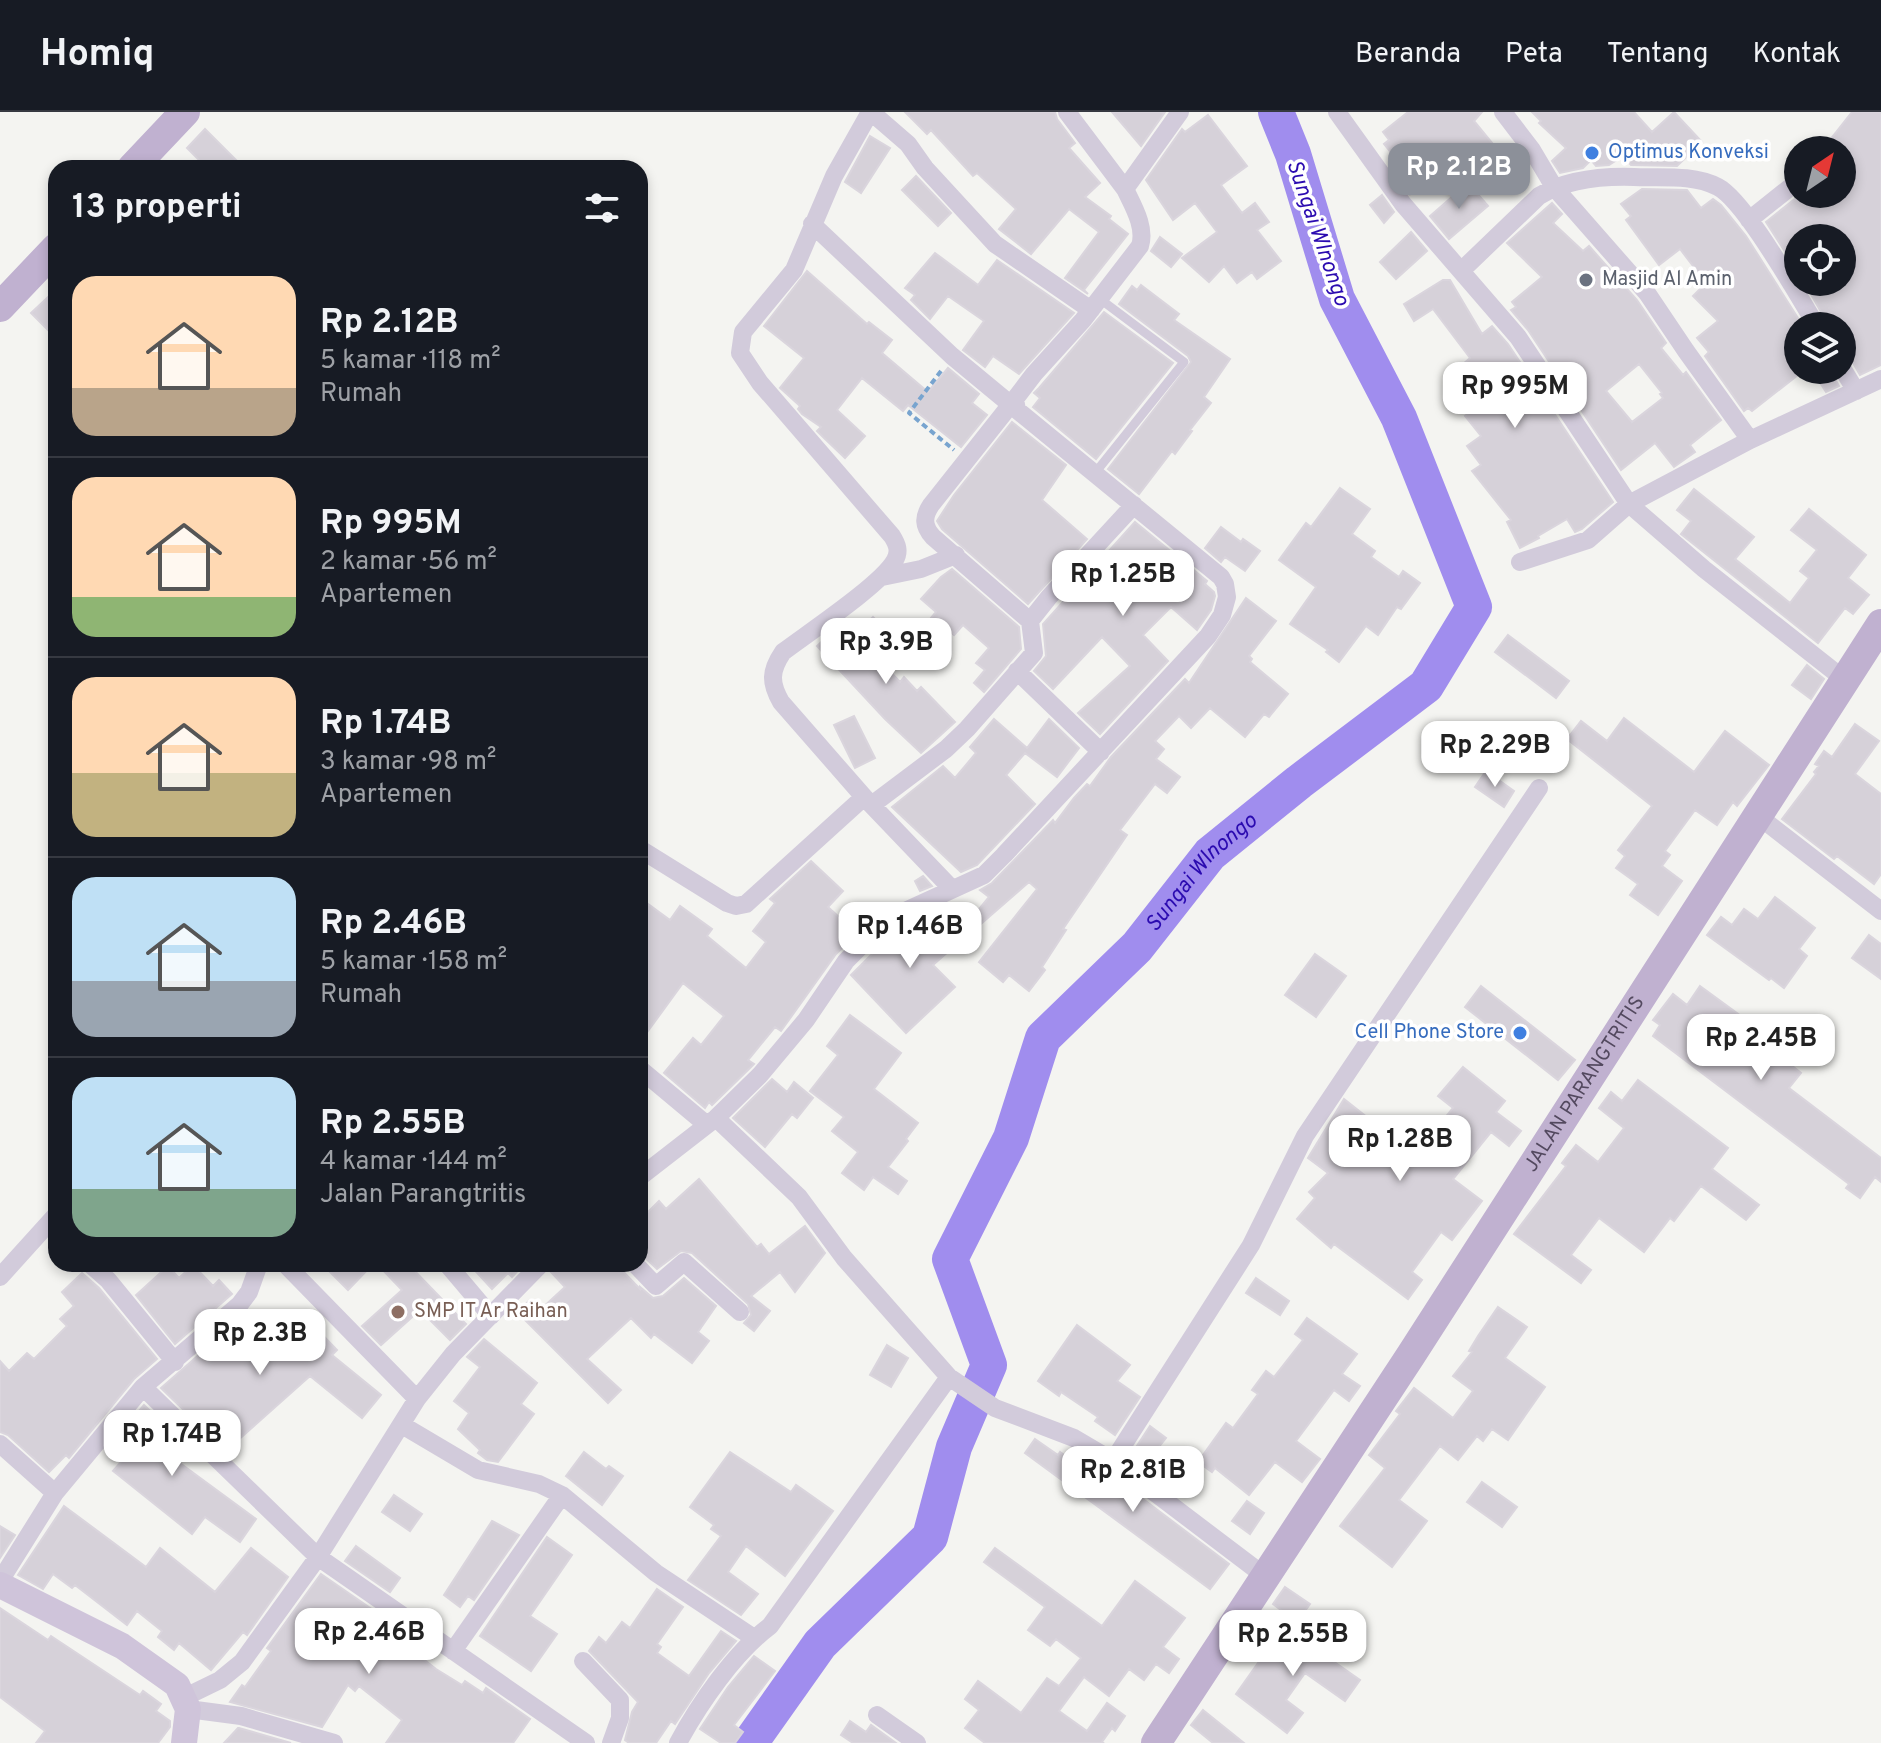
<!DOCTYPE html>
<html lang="id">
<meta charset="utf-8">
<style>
body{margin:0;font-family:Overpass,sans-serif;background:#20242c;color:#f1f3f6;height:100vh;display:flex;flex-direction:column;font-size:30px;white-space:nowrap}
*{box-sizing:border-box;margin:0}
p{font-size:26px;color:#9ea1a6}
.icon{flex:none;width:44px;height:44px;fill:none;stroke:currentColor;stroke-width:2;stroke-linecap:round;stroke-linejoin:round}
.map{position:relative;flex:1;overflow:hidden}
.details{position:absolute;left:48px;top:48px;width:600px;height:1112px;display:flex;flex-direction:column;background:#171b24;border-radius:24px;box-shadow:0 4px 12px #0003}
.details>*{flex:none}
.needle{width:52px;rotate:35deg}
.tools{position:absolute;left:1784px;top:24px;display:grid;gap:16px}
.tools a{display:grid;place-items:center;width:72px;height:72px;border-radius:50%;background:#171b24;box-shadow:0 4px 12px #0003;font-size:40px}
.price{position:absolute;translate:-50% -68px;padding:0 18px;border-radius:16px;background:#fff;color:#222;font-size:26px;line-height:52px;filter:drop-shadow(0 2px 4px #0008)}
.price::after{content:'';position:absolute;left:50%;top:48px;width:24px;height:18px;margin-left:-12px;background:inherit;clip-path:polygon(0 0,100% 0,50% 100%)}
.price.current{background:#8c9099;color:#fff}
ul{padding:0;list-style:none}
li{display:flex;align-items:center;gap:24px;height:200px;padding:0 24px}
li+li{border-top:2px solid #363941}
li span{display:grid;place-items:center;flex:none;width:224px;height:160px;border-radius:24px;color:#555}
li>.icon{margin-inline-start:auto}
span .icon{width:96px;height:96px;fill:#fffc;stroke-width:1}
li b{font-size:34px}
h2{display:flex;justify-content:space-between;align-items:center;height:96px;padding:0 24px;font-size:34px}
header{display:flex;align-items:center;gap:48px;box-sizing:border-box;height:112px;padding:0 40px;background:#171b24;border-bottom:2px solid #363941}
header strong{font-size:38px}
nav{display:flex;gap:44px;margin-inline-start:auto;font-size:28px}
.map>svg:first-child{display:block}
</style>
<header>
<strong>Homiq</strong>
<nav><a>Beranda</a><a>Peta</a><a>Tentang</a><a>Kontak</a></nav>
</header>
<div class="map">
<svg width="1881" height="1631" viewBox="0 0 1881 1631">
<rect width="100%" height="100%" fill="#f4f4f1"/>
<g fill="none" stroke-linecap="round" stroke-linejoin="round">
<path stroke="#a08dee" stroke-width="36" id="s1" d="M750,1631L820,1532L930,1425L954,1335L989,1253L950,1147L1011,1026L1043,926L1137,835L1210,742L1299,670L1426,574L1474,495L1399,306L1337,187L1293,42L1276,0"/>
</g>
<path fill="#d6d1d9" stroke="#dad5dd" stroke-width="2" fill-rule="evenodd" d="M905,0H1055L1057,7L1075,31L1069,36L1100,71L1085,85L1111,104L1109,107L1128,122L1084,178L1088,182L1065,166L1099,120L1069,97L1031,142L999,117L1016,97L977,61L973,64L931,18L927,22Z
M1112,0H1165L1141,34Z
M1408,0H1482L1474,9L1502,43L1477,62L1453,32L1410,82L1395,60L1401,53L1384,32L1389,28L1383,20Z
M1532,0H1634L1652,20L1674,0L1702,30L1677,54L1631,53L1623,44L1609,53L1596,54L1591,48L1583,56L1560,61L1552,49L1566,36L1539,11L1541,9Z
M1852,0H1881V253L1860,263L1852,249L1842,244V214H1829L1804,170H1842V126H1798V160L1766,110L1801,82H1842V38H1822Z
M1208,3L1247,54L1221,73L1242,101L1255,91L1269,110L1257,118L1281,149L1257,167L1252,160L1237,171L1224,154L1209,170L1182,146L1217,120L1195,91L1173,108L1146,68L1182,17L1185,20Z
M205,17L244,56H207L187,36Z
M870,24L890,36L861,81L845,70Z
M916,64L951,101L938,114L902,78Z
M1468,71L1488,94L1449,127L1430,104Z
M1642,77L1687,78L1701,96L1713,87L1721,93L1746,124L1803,214H1798V263L1752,299L1748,296L1744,299L1705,244L1709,240L1697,226L1718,209L1693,184L1706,171L1680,137L1659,153L1626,108L1631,104L1621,92Z
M1382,83L1394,100L1384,111L1370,93Z
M1552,91L1562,102L1553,111L1583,139L1589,134L1637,188L1666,231L1661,236L1683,263L1686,260L1721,308L1690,333L1695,340L1674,355L1655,331L1621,358L1528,218L1511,198L1516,195L1512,190L1542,165L1507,131ZM1639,252L1662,281L1660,282L1663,286L1632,310L1606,279Z
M1411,120L1427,139L1396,167L1380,150Z
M1160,125L1182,142L1171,155L1151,139Z
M935,141L978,173L997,148L1074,201L1019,262L993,244L985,255L963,238L984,209L948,184L930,207L911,188L915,183L905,176Z
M807,159L867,212L869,210L892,228L882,241L928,280L948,256L979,282L972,291L987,303L961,335L908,293L903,299L862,266L837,298L865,324L845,346L823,325L817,319L821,315L802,302L798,297L800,294L780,276L804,246L764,214Z
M1443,168H1450L1482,222L1492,214L1508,232L1613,390L1582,417L1575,420L1567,407L1538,424L1539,426L1520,436L1507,410L1511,408L1472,359L1481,353L1467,334L1481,324L1465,304L1474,297L1448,265L1470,246L1433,197L1414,209L1404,192Z
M1141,173L1179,202L1174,208L1230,247L1204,285L1211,291L1190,318L1192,319L1175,342L1172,339L1139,382L1108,357L1191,250L1188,244L1119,192L1132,174L1137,178Z
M48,185L56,192V226L31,201Z
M1104,200L1173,251L1096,347L1033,295L1040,286L1034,281L1039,276Z
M1812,258H1830L1839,274L1826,280Z
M1012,310L1066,353L1042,388L1087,427L1028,492L942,417L937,409L954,383Z
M1340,376L1370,397L1352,422L1375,439L1371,445L1399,465L1403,459L1420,471L1401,497L1397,495L1378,523L1366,514L1339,550L1326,540L1328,538L1290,512L1316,475L1279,448L1306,411L1311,415Z
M1694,377L1754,425L1735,447L1790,491L1809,466L1800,459L1817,438L1791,418L1809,397L1866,443L1848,466L1869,483L1853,502L1845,496L1818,531L1681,422L1691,409L1677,398Z
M1135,410L1207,469L1205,472L1214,480L1215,484L1211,498L1197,518L1171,495L1143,523L1168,549L1100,622L1078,601L1130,554L1102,525L1053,577L1034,559L1046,544L1043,512Z
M1221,415L1241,430L1243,427L1260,439L1245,459L1225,445L1221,450L1205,436Z
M952,457L1019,515L1021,537L984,580L974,571L985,558L976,551L989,536L963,513L954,523L947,517L946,519L931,506L936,500L921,487L941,465Z
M1246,486L1276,509L1249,544L1252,547L1250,550L1288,582L1269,605L1264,602L1245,625L1210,596L1191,616L1179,604L1155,629L1164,637L1156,647L1180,665L1167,681L1155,672L1120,718L1127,723L1063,817L1066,818L1042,855L1045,858L1029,879L1009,863L1003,870L979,850L1037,777L1029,770L974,818L967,812L989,785L980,778L992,771L1053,708L1055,711L1074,686L1087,672L1090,674L1111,645L1185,567L1189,571Z
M873,505L888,520L870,538L900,570L904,565L917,579L921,575L955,610L921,641L885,607L817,534L841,512L853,525Z
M1508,523L1569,569L1556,586L1495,540Z
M1807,553L1824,567L1811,587L1792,573Z
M854,604L875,646L855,656L834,613Z
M1624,606L1694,660L1725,619L1769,653L1737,694L1733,690L1717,713L1695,698L1665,739L1670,743L1662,754L1682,769L1658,803L1630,783L1638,772L1616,756L1625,744L1618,738L1652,694L1567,627L1581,609L1607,629Z
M994,607L1027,636L1049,607L1079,636L1057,665L1025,641L1006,663L1035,692L977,753L961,760L892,695L943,654L955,666L976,641L970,635Z
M1855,612L1879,629L1855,662L1881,682V762L1874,772L1837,744L1834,747L1782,707L1816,662L1814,660L1819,654L1815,652L1824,639L1832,645Z
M1486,659L1514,679L1504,695L1475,675Z
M811,749L843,779L828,795L851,816L843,825L848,830L836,842L781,919L775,915L748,948L754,952L751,955L712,993L709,990L705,996L664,961L693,926L701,933L724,904L683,871L640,930V804L648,792L670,808L680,794L712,817L707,824L746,856L766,830L753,819L775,791L770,787Z
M923,764L932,774L920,779L915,769Z
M1775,785L1815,816L1799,837L1807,844L1784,876L1771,866L1769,868L1707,823L1721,805L1732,813L1744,797L1758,807Z
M939,797L964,826L933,853L955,875L906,921L851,863L891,823Z
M1869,823L1881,832V867L1852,846Z
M1315,842L1346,864L1316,905L1285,883Z
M1481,874L1575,948L1558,968L1465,895Z
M1700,874L1741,904L1739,907L1789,944L1786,949L1801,961L1789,976L1881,1046V1070L1875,1065L1860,1086L1846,1076L1849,1072L1653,924L1660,913L1653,908L1673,882L1687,893Z
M850,903L901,941L874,977L918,1011L906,1027L908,1029L888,1055L907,1069L898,1082L873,1065L864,1078L842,1061L858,1040L832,1019L844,1005L810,979L838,943L827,934Z
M1463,955L1505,989L1496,1000L1521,1019L1509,1034L1491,1020L1453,1067L1482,1089L1452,1128L1441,1120L1412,1160L1422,1168L1408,1187L1334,1132L1331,1136L1297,1107L1315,1086L1309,1080L1328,1061L1308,1046L1344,987L1415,1043L1453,996L1438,984Z
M772,967L787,980L794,970L813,986L797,1006L792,1002L765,1035L733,1006Z
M1638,968L1728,1036L1712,1057L1759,1093L1746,1108L1701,1074L1674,1109L1670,1106L1644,1140L1599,1106L1571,1143L1591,1158L1581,1171L1514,1122L1566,1054L1562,1051L1576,1033L1598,1050L1624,1016L1599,996L1611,980L1622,989Z
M699,1067L757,1135L761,1132L769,1142L805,1114L825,1141L795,1180L780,1160L751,1184L770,1199L754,1219L744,1211L751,1203L748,1192L692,1141L681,1139L657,1157L640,1141V1108L659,1089L666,1097Z
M322,1152H373L348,1178Z
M377,1152H408L466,1212L450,1228L420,1198L381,1233L362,1214L402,1178Z
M469,1152H524L512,1165L508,1161L492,1177Z
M553,1152H616L640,1177V1175L653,1186L663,1184L684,1166L716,1194L698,1220L709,1229L692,1251L654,1222L651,1226L631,1206L587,1247L621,1278L608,1291L517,1200L529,1189L539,1199L565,1175L550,1159Z
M193,1153L213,1174L219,1168L232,1182L175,1232L136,1183L168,1154L179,1166Z
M82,1161L99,1176L157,1247L134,1267L69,1346L66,1343L49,1360L8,1323L0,1320V1249L9,1259L27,1241L34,1247L67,1214L60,1207L74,1194L62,1180Z
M1256,1166L1289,1189L1280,1203L1246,1181Z
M1498,1195L1527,1215L1505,1246L1545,1275L1508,1328L1492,1317L1483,1329L1477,1324L1458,1348L1440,1334L1399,1388L1427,1409L1392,1455L1340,1414L1385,1356L1369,1343L1400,1302L1396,1299L1414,1276L1453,1306L1473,1279L1453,1264L1472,1240L1469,1239L1478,1224Z
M250,1198L282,1228L305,1205L337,1238L332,1243L381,1283L362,1306L310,1264L226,1339L161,1276Z
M1307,1206L1357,1242L1342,1262L1360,1274L1349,1289L1334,1278L1296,1329L1320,1347L1302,1370L1275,1350L1249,1383L1215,1356L1212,1360L1198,1350L1226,1311L1233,1316L1258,1282L1252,1278L1266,1259L1274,1265L1303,1228L1295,1222Z
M1077,1213L1130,1253L1117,1269L1140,1285L1115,1323L1095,1309L1098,1305L1061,1280L1059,1284L1038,1269Z
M484,1227L537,1271L521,1292L534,1302L498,1350L487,1348L478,1341L480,1338L458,1317L469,1301L454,1289L480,1255L467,1245Z
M887,1233L908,1246L891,1275L870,1263Z
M144,1293L182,1329L169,1343L256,1407L240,1430L205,1405L192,1422L113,1359L121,1350L106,1338Z
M1150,1314L1166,1326L1142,1356L1129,1346Z
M1035,1327L1058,1343L1060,1340L1078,1353L1083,1346L1106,1359L1229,1452L1210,1477L1025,1341Z
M584,1340L606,1357L609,1354L623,1364L602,1393L566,1364Z
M730,1340L791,1380L796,1373L833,1399L785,1464L746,1434L728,1460L758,1482L741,1503L688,1468L721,1424L711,1417L714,1413L690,1395Z
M1482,1370L1517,1395L1502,1415L1467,1390Z
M394,1383L422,1402L410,1419L382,1400Z
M1247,1389L1264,1401L1250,1422L1232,1409Z
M64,1394L146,1455L160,1436L215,1480L251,1436L288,1465L247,1523L243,1520L211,1558L179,1531L174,1538L158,1525L162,1519L137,1499L127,1513L75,1473L72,1476L53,1462L43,1477L18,1463Z
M492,1409L519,1423L474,1488L468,1484L460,1495L444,1483Z
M0,1414L15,1423L0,1446Z
M547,1425L572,1443L530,1504L557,1522L531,1559L480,1524Z
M356,1434L400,1466L390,1480L345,1449Z
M995,1436L1102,1514L1135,1469L1185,1506L1163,1535L1179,1547L1169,1561L1156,1552L1144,1568L1129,1557L1109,1584L1084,1565L1059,1599L1087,1619L1107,1591L1125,1604L1115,1619L1112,1616L1102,1630L1104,1631H985L965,1616L979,1598L965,1587L978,1569L1021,1601L1047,1566L1059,1574L1081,1546L1056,1527L1050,1534L1028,1518L1045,1495L984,1450Z
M321,1462L376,1500L401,1524L398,1527L436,1557L462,1573L465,1569L483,1581L486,1576L530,1607L513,1631H386L402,1608L359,1574L355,1579L348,1573L322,1615L230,1590L242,1573L245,1575L271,1539L267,1536Z
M1285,1475L1310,1492L1297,1510L1273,1492Z
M657,1477L683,1495L657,1532L661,1535L657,1541L689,1564L721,1519L736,1529L709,1561L675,1612L671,1609L656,1631H629L625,1628L632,1600L638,1590L589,1539L599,1525L606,1531L622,1510L630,1516Z
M0,1496L48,1528L51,1524L140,1583L143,1579L161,1592L156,1599L170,1609V1615L158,1631H36L45,1619L0,1585Z
M1296,1514L1327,1536L1323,1542L1360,1568L1345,1589L1305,1561L1286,1588L1303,1601L1287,1621L1236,1582L1270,1534L1278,1539Z
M754,1544L775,1559L734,1613L743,1620L735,1631H721L700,1617L728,1575Z
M1203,1598L1244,1631H1213L1191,1613Z
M850,1609L866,1620L871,1613L896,1631H853L841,1623Z
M238,1616H239L291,1631H224Z"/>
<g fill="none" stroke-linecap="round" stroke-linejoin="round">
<path stroke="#78a4cf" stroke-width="4" stroke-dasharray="6 4" stroke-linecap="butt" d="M941,259L909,301L954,338"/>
<path stroke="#d2cbdb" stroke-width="9" d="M1095,361L1184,250L1100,187"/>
<path stroke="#d2cbdb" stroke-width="18" d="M870,0L834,64L794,158L743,220L740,241L760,271L892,424C897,432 900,439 895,448C882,472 808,521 783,540C770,559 770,571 781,590L864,685L951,776
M871,0L908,32L925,56L995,132L1091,198
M1067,0L1125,77
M1337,0L1403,92L1518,225L1629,392L1704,457L1845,568
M1503,0L1532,38L1554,75L1647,181L1686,239L1750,328
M1749,108L1798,69
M812,112L952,244L1010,292
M1461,159L1539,84C1567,67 1602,64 1634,65C1661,66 1693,62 1718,75C1745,89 1798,184 1817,214
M1842,256L1856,279
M1520,450L1588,428L1629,392L1750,328L1881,267
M882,465L921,457L956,443
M1030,509L1049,485L1134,393
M1017,559L1101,640
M873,692L946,637L967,617L1034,541L1030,509L933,425C923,414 923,405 931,393L1015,287
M1757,703L1881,799
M640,737L727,791L736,794L746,792L864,685
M640,957L707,1013
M716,1006L799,1085L844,1146L949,1265L995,1296L1074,1326L1113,1349L1266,1465
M640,1065L716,1006L760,963L806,908L846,849L879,816L901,801L984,763L1004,743L1208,524L1222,503L1227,485L1225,472L1221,465L1017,298L1015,287L1034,262L1083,208L1140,134C1146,115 1133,94 1125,77L1180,0
M90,1152L108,1168L175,1250
M285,1152L417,1287
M447,1152L491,1204
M635,1152L656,1174L684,1150L740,1200
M0,1165L56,1103
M143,1275L318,1445L586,1631
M402,1313L478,1358L539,1372L562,1383L656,1461L754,1526
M0,1332L55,1381
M1113,1349L1251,1133L1305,1024L1539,676
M0,1469L55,1381L143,1275L240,1192L249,1180L259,1152
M453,1539L562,1383
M583,1549L620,1588V1606L611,1631
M183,1586L220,1568L242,1550L318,1445L417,1287L453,1242L541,1152
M188,1597L241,1604L334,1631
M877,1603L917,1631
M678,1631C699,1592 734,1541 770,1514L949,1265"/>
<path stroke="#cfc4da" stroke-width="26" d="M0,1473L122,1534L177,1573L188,1597L184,1631"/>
<g stroke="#c0b1d0" stroke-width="30">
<path d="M132,56L185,0"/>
<path d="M0,195L56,136"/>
<path id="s2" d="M1156,1631L1411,1243L1881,512"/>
</g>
</g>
<g fill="#3f7fe0" stroke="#fff" stroke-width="3">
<circle cx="1592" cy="41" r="8"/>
<circle cx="1520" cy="921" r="8"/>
</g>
<circle fill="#6b7280" stroke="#fff" stroke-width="3" cx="1586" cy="168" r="8"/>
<circle fill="#8d6e63" stroke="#fff" stroke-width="3" cx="398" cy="1200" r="8"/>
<g text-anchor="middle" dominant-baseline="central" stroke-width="7" stroke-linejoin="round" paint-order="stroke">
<g font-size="20" fill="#366cbe" stroke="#fff" text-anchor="start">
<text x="1608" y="41">Optimus Konveksi</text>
<text x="1504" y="921" text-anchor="end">Cell Phone Store</text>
</g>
<g font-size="20" fill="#5b616d" stroke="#fff" text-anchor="start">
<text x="1602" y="168">Masjid Al Amin</text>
</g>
<g font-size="20" fill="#53495f" stroke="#fff">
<text stroke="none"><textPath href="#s2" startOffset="786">JALAN PARANGTRITIS</textPath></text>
</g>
<g font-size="20" fill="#785e54" stroke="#fff" text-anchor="start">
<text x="414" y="1200">SMP IT Ar Raihan</text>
</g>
<g font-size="22" font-style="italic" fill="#2b0bb0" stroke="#fff">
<text transform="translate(1317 121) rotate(71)">Sungai WInongo</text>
<text stroke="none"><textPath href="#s1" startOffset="1040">Sungai WInongo</textPath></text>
</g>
</g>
</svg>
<div class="tools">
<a><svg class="needle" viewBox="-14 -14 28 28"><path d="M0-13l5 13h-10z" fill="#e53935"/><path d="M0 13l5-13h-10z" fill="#9ea1a6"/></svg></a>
<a><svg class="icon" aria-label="locate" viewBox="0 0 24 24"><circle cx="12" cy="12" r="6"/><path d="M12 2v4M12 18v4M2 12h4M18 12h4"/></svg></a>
<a><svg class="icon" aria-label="layers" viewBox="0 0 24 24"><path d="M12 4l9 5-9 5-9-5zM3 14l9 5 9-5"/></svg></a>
</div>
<b class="price current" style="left:1459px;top:99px">Rp 2.12B</b>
<b class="price" style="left:1515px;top:318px">Rp 995M</b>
<b class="price" style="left:1123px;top:506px">Rp 1.25B</b>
<b class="price" style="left:886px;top:574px">Rp 3.9B</b>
<b class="price" style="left:1495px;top:677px">Rp 2.29B</b>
<b class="price" style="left:910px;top:858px">Rp 1.46B</b>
<b class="price" style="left:1761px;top:970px">Rp 2.45B</b>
<b class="price" style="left:1400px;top:1071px">Rp 1.28B</b>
<b class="price" style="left:260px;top:1265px">Rp 2.3B</b>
<b class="price" style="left:172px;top:1366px">Rp 1.74B</b>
<b class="price" style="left:1133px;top:1402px">Rp 2.81B</b>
<b class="price" style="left:369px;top:1564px">Rp 2.46B</b>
<b class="price" style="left:1293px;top:1566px">Rp 2.55B</b>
<section class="details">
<h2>13 properti<svg class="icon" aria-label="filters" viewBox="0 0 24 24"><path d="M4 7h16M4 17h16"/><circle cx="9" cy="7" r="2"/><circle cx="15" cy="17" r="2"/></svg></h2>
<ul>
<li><span style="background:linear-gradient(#ffd9b3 70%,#b9a48a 0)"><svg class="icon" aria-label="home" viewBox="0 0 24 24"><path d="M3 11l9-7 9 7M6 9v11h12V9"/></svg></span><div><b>Rp 2.12B</b><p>5 kamar · 118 m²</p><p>Rumah</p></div></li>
<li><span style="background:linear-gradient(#ffd9b3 75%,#8fb573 0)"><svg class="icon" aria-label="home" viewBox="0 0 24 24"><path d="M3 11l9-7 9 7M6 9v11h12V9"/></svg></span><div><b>Rp 995M</b><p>2 kamar · 56 m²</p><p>Apartemen</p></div></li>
<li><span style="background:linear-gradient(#ffd9b3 60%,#c2b280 0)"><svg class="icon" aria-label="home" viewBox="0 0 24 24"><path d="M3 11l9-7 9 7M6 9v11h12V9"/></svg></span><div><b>Rp 1.74B</b><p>3 kamar · 98 m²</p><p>Apartemen</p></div></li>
<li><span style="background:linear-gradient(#bfe0f5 65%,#9aa5b1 0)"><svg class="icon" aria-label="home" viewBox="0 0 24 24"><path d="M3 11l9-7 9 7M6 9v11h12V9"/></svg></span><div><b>Rp 2.46B</b><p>5 kamar · 158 m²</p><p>Rumah</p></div></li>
<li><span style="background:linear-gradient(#bfe0f5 70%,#7fa58c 0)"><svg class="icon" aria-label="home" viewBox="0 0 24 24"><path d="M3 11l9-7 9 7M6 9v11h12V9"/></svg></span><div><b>Rp 2.55B</b><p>4 kamar · 144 m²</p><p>Jalan Parangtritis</p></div></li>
</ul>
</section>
</div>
